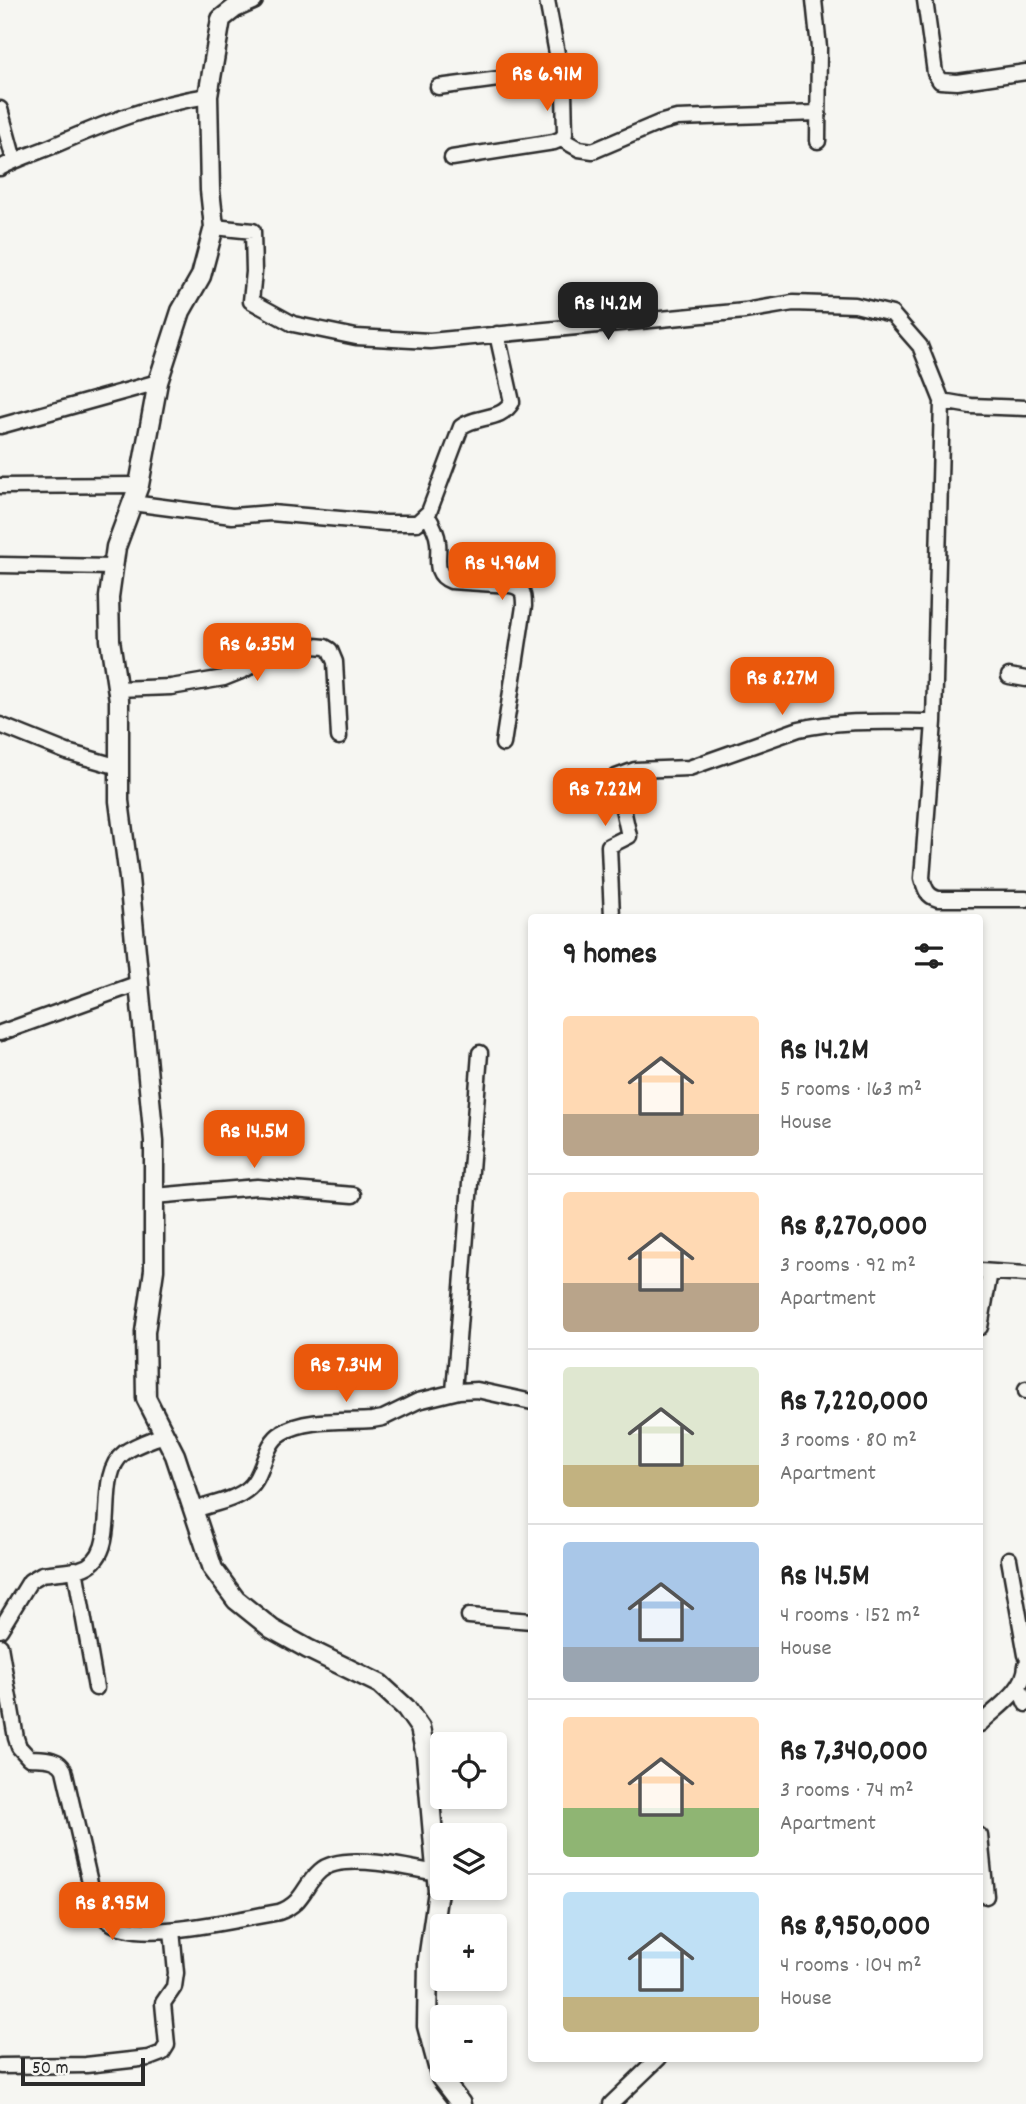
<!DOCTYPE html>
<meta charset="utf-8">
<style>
body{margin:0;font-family:Dekko,sans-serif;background:#f6f6f6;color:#222;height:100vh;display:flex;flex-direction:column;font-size:26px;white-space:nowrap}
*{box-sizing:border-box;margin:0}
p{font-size:23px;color:#767676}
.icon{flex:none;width:38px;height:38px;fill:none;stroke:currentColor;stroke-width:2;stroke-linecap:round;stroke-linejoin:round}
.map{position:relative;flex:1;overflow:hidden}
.side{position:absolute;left:528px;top:914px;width:455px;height:1148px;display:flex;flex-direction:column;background:#fff;border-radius:7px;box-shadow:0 4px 10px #0003}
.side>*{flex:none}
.controls{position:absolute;left:430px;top:1732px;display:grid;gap:14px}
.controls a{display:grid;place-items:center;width:77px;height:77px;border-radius:7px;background:#fff;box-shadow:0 4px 10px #0003;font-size:35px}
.scale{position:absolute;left:21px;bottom:18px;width:124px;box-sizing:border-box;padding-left:7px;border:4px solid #2b2b2b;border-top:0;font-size:19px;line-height:24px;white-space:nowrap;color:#2b2b2b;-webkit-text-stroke:5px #f6f6f2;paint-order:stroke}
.price{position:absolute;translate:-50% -60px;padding:0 16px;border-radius:14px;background:#ea580c;color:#fff;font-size:23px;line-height:46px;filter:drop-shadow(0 2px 4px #0008)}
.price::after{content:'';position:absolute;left:50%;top:42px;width:21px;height:16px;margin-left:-10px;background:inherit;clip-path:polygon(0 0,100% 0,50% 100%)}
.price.active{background:#222;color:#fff}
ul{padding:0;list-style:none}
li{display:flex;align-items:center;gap:21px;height:175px;padding:0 35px}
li+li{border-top:2px solid #e0e0e0}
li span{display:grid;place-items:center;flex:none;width:196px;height:140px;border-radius:7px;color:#555}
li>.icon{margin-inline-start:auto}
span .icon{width:84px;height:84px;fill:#fffc;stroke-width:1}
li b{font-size:30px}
h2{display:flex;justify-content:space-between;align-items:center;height:84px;padding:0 35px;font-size:30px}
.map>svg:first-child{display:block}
</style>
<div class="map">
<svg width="1026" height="2104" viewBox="0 0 1026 2104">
<rect width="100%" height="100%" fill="#f6f6f2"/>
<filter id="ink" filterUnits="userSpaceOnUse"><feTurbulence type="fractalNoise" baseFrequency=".0143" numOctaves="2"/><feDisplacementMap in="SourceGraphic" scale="14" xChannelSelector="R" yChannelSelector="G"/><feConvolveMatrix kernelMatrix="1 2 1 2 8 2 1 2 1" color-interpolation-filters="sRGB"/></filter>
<g filter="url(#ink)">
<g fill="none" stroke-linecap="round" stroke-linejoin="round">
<defs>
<path id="minor" d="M814,0L819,48L818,141
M925,0L935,73L940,81L957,82L1026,72
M438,87L560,71
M0,109L14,160
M561,139L579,149L593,151L659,123L677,118L818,113
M452,158L554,142L561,139L565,134L564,91L547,0
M0,168C18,158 36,153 55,145C105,123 154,104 208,96
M214,227L253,231L254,272L251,301L293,324L356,337L430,341L745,311L793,303L855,305L892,314L920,346L942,401L971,406L1026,408
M942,401L934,722L922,878C925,889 927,896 938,899H1026
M0,426L158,382
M0,486L139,485
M132,503L232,516L271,513L386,523H417L429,512L461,427C476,415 502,421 512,402L497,334
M427,515C432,523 437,532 438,542C440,558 432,574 451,581L510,585C523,587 524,593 524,606L503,744
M0,565L113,567
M1009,676L1026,679
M117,689L171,687L224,678L244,670L254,664L265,650L282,643L325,647L330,650L335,662L339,737
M0,725L67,752L119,767
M612,917L609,846L629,836L616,777L635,770L689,768L799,729C844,719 889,722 934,722
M0,1033L139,983
M155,1196L257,1187L353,1195
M980,1271L1026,1274
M980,1327L990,1272
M1026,1391V1389
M454,1392L480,1053
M194,1510C211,1504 236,1500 249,1488C265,1474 263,1444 282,1433C305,1418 345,1422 372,1420L383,1418L418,1401L459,1391L477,1390L532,1402
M1009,1559L1026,1655
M75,1569L96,1688
M469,1616L532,1621
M0,1630L30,1581L42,1574C54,1572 68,1572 80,1569C126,1556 91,1478 124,1453C134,1445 151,1440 163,1435
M0,1646L16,1738L19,1747L29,1758C42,1759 58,1757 64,1770L94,1900C98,1908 102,1917 110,1922C139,1944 242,1918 279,1912C304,1903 303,1886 320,1871C342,1851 408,1868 436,1873
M1019,1687L1026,1704
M980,1724C997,1707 1025,1691 1026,1665
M980,1836L986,1896
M0,2066L86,2065L149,2058L162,2053L167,2045L163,2003L174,1987L176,1973L172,1930
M611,2104L659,2058"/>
<path id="tertiary" d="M253,0L235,8L221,19L208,96L210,190L214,227L201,276L181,311L158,382L139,485L116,547L109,597L110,640L119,700V801L129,878L154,1141V1270L145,1332L146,1398L175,1455L213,1569L236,1600L272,1629L308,1649L380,1684L406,1708L420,1728L426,1755L438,1891L428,1960L427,2026L441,2078L461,2104"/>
</defs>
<use href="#minor" stroke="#2b2b2b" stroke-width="19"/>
<use href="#tertiary" stroke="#2b2b2b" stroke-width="23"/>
<use href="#minor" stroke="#f6f6f2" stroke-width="14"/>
<use href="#tertiary" stroke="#f6f6f2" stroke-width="18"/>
</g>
</g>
</svg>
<div class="controls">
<a><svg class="icon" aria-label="locate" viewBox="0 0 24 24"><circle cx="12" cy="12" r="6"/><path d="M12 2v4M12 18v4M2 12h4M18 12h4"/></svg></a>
<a><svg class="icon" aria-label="layers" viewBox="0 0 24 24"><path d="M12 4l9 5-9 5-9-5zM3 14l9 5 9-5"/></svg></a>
<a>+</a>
<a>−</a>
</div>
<div class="scale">50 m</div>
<b class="price" style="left:547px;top:113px">Rs 6.91M</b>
<b class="price active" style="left:608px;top:342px">Rs 14.2M</b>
<b class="price" style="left:502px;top:602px">Rs 4.96M</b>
<b class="price" style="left:257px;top:683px">Rs 6.35M</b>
<b class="price" style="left:782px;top:717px">Rs 8.27M</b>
<b class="price" style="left:605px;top:828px">Rs 7.22M</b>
<b class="price" style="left:254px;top:1170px">Rs 14.5M</b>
<b class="price" style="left:346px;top:1404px">Rs 7.34M</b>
<b class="price" style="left:112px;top:1942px">Rs 8.95M</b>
<section class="side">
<h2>9 homes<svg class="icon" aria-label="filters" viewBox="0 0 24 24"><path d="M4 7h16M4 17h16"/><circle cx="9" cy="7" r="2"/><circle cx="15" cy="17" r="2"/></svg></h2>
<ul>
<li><span style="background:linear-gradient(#ffd9b3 70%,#b9a48a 0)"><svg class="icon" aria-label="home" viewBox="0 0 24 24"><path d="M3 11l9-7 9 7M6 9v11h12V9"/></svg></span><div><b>Rs 14.2M</b><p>5 rooms · 163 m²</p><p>House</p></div></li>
<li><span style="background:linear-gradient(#ffd9b3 65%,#b9a48a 0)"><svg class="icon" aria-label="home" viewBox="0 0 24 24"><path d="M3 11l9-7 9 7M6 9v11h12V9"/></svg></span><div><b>Rs 8,270,000</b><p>3 rooms · 92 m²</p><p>Apartment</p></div></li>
<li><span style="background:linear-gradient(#dfe7d0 70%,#c2b280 0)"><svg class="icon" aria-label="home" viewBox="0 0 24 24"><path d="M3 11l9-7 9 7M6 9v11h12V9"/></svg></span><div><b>Rs 7,220,000</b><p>3 rooms · 80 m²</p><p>Apartment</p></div></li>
<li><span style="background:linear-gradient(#a9c7e8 75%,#9aa5b1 0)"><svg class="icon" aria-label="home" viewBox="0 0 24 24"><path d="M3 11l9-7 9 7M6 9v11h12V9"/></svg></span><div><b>Rs 14.5M</b><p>4 rooms · 152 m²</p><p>House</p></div></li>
<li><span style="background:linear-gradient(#ffd9b3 65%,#8fb573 0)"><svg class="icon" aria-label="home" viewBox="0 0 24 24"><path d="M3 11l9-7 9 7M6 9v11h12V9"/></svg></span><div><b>Rs 7,340,000</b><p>3 rooms · 74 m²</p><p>Apartment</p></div></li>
<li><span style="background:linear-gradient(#bfe0f5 75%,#c2b280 0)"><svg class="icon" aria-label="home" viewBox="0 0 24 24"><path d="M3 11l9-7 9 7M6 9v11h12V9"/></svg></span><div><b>Rs 8,950,000</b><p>4 rooms · 104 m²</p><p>House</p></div></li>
</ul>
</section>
</div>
